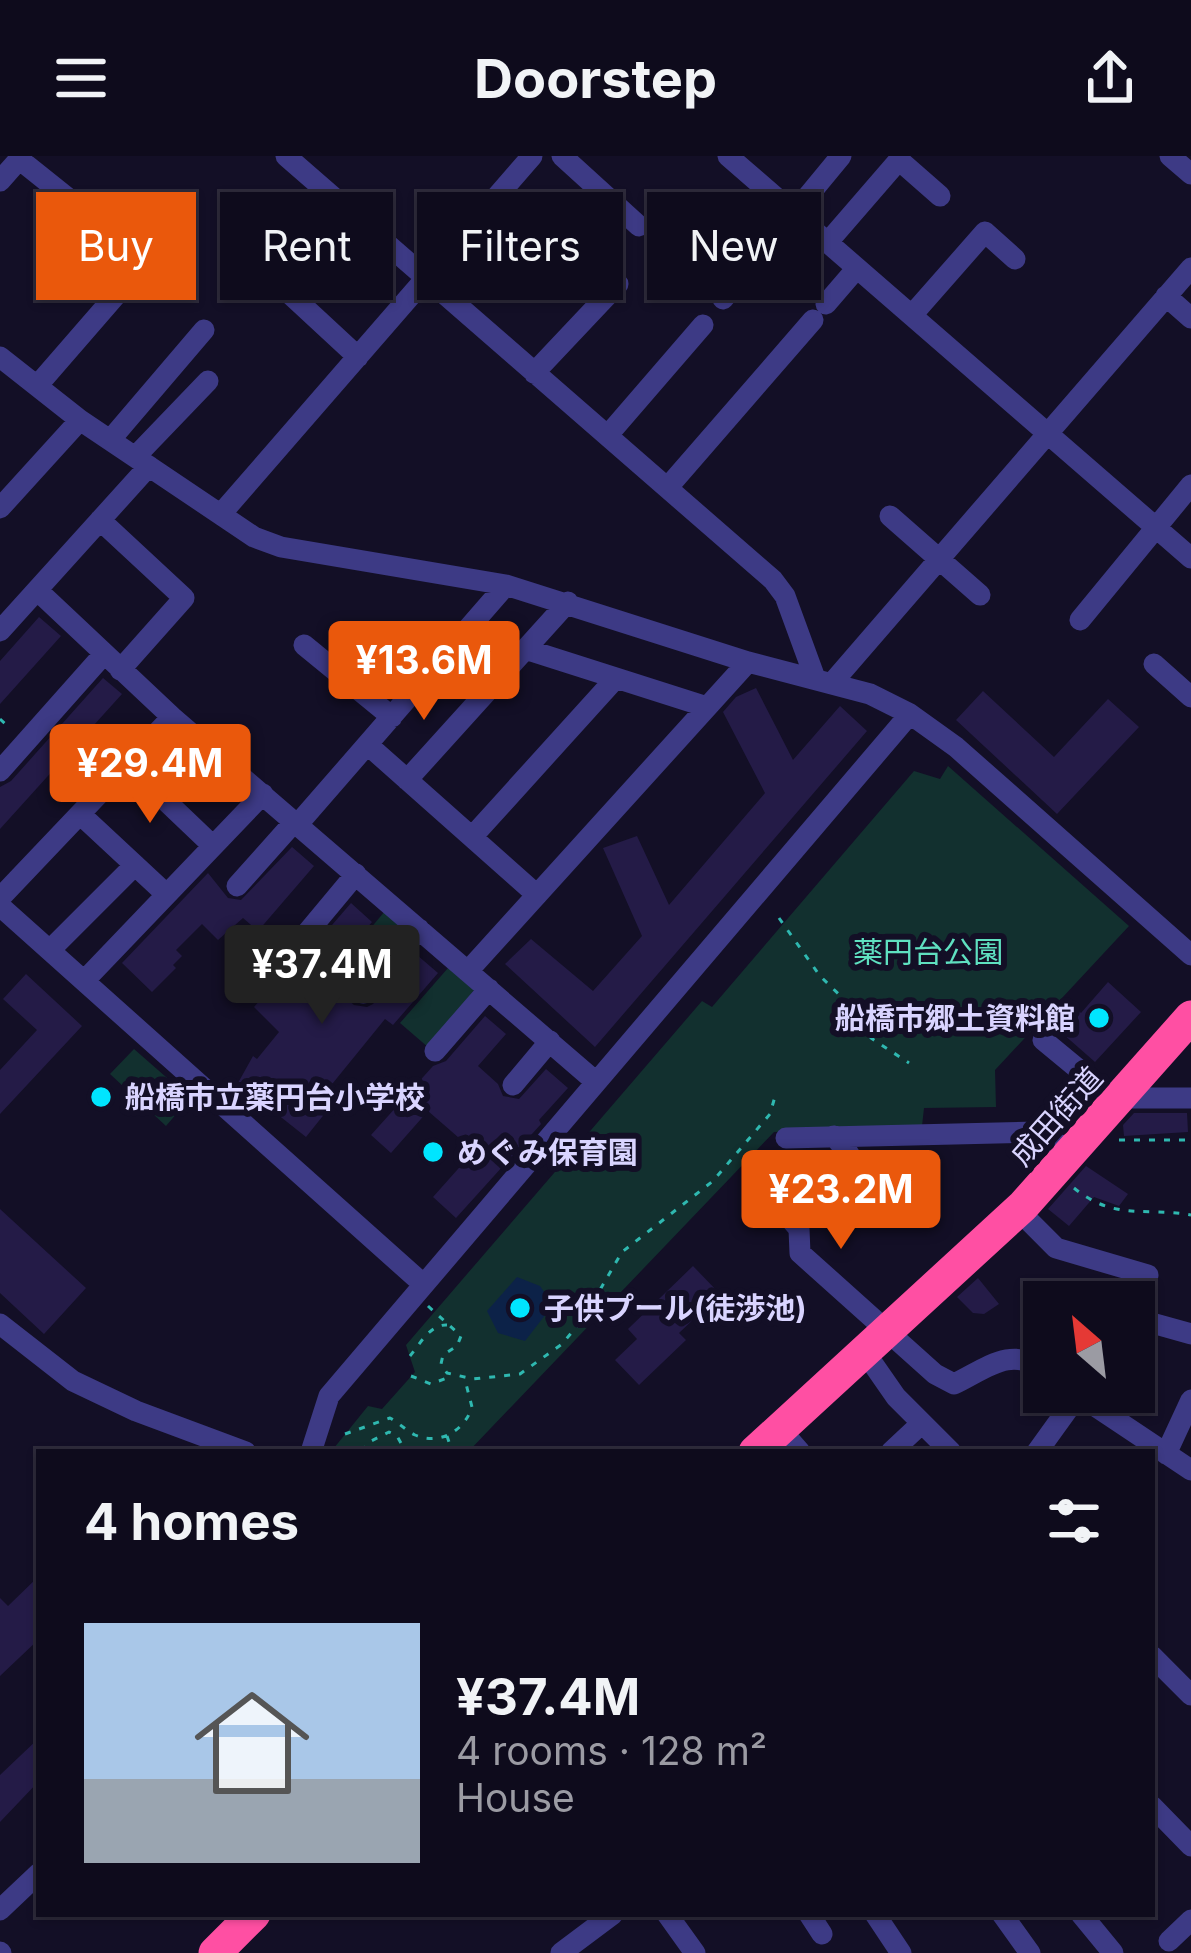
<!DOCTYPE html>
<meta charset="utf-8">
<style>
body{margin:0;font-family:Inter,"Noto Sans JP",sans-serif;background:#1c1929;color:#f1f3f6;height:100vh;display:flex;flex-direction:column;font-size:45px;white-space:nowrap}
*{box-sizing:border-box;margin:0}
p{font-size:39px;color:#9b9ba3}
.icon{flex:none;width:66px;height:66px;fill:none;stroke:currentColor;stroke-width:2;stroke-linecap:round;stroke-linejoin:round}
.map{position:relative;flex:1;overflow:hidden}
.details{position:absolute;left:36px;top:1293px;width:1119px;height:468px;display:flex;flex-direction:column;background:#0e0b1c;border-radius:0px;box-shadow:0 3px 9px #0004,0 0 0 3px #2e2b3b}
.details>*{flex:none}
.guide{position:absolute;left:36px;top:36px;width:1119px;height:108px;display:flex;gap:24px}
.needle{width:78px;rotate:332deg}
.fabs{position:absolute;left:1023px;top:1125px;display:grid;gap:24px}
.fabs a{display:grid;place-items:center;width:132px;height:132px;border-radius:0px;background:#0e0b1c;box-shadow:0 3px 9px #0004,0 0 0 3px #2e2b3b;font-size:60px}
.price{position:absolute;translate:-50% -102px;padding:0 27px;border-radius:12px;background:#ea580c;color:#fff;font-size:39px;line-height:78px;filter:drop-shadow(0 3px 6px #0008)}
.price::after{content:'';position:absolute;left:50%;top:72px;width:36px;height:27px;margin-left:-18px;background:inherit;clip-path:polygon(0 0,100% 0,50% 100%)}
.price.active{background:#222;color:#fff}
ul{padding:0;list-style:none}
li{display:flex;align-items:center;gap:36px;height:300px;padding:0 48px}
li span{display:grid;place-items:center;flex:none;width:336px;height:240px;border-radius:0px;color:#555}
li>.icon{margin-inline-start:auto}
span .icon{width:144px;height:144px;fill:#fffc;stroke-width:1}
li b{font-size:51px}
h2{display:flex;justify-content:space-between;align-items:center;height:144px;padding:0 48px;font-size:51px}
.pill{padding:0 42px;border-radius:0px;background:#0e0b1c;box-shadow:0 3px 9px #0004,0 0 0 3px #2e2b3b;font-size:42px;line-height:108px}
.pill.active{background:#ea580c;color:#fff}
header{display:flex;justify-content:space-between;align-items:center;height:156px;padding:0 48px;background:#0e0b1c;font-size:54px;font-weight:700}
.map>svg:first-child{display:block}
</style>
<header><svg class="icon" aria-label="menu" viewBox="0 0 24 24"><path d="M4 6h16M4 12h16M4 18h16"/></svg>Doorstep<svg class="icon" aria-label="share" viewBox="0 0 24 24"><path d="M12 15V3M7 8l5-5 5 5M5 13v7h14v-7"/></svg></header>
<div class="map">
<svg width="1191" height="1797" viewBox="0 0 1191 1797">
<rect width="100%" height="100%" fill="#130f26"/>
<path fill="#12302f" d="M948,610L1129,770L995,914L996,951L924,952L922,970L774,976L468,1296H336L334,1292L368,1250L382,1253L415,1216L406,1189L702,845L712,851L914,615L940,623Z
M385,755L405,773L407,782L356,837L334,816Z
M448,812L474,834L429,892L400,867Z
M134,893L190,942L166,970L110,918Z"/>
<path fill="#0c2248" d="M517,1121L540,1130L553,1149L525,1185L498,1177L487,1155Z"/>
<path fill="#241b47" d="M39,461L61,480L0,548V505Z
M103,522L122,538L0,673V631L11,625Z
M756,532L793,604L840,550L867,575L595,891L505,808L531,783L593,835L642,780L603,692L637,680L669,749L765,637L723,556L736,541Z
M983,535L1054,601L1108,543L1139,571L1057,658L956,564Z
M292,691L314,710L258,775L243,762L218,784L202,768L176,794L182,800L173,809L176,812L152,836L122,807L208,717L228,742L241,744Z
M351,747L372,766L323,822L354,849L367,851L373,848L417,799L438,817L393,869L385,863L324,938L334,946L306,981L238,927L253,900L257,903L279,876L254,851L271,832L275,835Z
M26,818L82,870L0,958V914L37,874L3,843Z
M1108,826L1141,856L1095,906L1046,863L1065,842L1081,857Z
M485,860L506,878L478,910L498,928L503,940L519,943L546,913L568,932L539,964L541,968L456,1062L433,1041L474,995L428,955L391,997L371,979L433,910L446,905Z
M1134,957H1187L1188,976L1124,980L1123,969Z
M1086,1010L1128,1038L1119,1050L1094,1041L1069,1070L1048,1053Z
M0,1053L86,1132L44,1178L0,1137Z
M693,1110L720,1138L679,1177L686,1184L639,1229L615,1204L637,1183L628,1173Z
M978,1122L999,1148L984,1158L973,1157L957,1141Z
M39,1420V1483L0,1520V1442L8,1450Z
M39,1582V1625L0,1666V1619Z"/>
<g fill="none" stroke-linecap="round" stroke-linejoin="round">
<path stroke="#2fb8b0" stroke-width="3" stroke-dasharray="6 9" stroke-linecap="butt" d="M0,563L11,573
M779,762L820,820L854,853L871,882L909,907
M1119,984H1191
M1074,1032C1114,1065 1145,1051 1191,1059
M428,1150L461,1180L457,1190L443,1199L441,1208L447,1217L473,1223L520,1218L562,1188L583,1163L622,1096L713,1025L770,958L776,937
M410,1200C420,1188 430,1168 447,1169
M411,1220L431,1228L452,1220
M345,1278L390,1262C399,1267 407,1275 415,1279C440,1290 465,1274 472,1251L465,1224
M447,1280L451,1292L448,1296
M364,1296L367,1287L389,1276L397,1280L406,1296
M422,1296L431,1284
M697,1296H700"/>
<path stroke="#3d3a85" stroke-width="21" d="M286,0L773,424L785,440L815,522
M562,0L639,70
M728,0L1191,402
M1170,0L1191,18
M19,3L89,59
M0,25L22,0
M498,40L564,99
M828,86L899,4L940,40
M290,138L358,201
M1166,140L1191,162
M723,143L841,0
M826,148L857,112
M912,159L985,76L1015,103
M0,201L80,264L254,381L281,391L506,429L748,506L870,538L910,558L956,591L1191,799
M534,217L618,128
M37,230L162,86
M608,279L703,169
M111,283L204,174
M135,301L208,225
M668,331L813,164
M0,352L80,264
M221,358L532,0
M890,360L980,439
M100,364L184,442L120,514
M37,434L172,561L596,926
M1080,464L1191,329
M0,475L149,310
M304,489L392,561
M525,493L707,551
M1154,508L1191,541
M832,527L1191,112
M368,589L537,739
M127,608L213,690
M0,615L104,498
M407,624L568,446
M80,658L166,738
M298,668L506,429
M472,681L616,522
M237,730L295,665
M0,742L172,561
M0,750L423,1128
M301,784L356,718
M50,794L135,709
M468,815L748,506
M84,825L263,638
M363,837L419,773
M1043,884L1118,946
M435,895L489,833
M513,929L550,885
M1121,942H1191
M834,980L849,998L851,1017L872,1045
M786,982L1036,976L1073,996
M775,1045L799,1073L800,1097L935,1218L954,1228C986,1213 1010,1189 1044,1214
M1018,1054L1056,1092L1148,1119
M1067,1144L1073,1146
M1134,1162L1191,1178
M0,1168L73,1225L136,1255L246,1296
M864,1195L896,1241L951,1296
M1074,1236L1191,1314
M780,1273L800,1296
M311,1296L329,1240L910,558
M891,1296L922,1267
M1037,1296L1078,1239
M1166,1298L1191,1244
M1152,1500L1191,1539
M1152,1650L1191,1690
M0,1754L39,1717
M667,1758L695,1797
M809,1758L822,1778
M875,1758L901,1797
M1002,1758L1030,1797
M1081,1758L1113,1797
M1169,1785L1191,1764
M0,1796L1,1797
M561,1797L613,1758"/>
<path stroke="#ff4fa3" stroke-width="33" d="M755,1296L1023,1050L1191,861
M215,1797L254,1758"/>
</g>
<g fill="#00e5ff" stroke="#130f26" stroke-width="4.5">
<circle cx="1099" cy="862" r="12"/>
<circle cx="101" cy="941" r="12"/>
<circle cx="433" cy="996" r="12"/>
<circle cx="520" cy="1152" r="12"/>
</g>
<g text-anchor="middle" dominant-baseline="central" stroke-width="12" stroke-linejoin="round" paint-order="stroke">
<g font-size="30" fill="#5fe0c0" stroke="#130f26">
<text x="928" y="796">薬円台公園</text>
</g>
<g font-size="30" font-weight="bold" fill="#d9d4ff" stroke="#130f26" text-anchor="start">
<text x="1075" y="862" text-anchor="end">船橋市郷土資料館</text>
<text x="125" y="941">船橋市立薬円台小学校</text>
<text x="457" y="996">めぐみ保育園</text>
<text x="544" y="1152">子供プール(徒渉池)</text>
</g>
<g font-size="30" fill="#d9d4ff" stroke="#130f26">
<text transform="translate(1056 960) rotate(-48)">成田街道</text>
</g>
</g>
</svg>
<div class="fabs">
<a><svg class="needle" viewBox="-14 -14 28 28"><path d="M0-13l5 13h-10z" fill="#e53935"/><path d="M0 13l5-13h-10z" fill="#9b9ba3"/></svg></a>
</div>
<b class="price" style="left:424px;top:567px">¥13.6M</b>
<b class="price" style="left:150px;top:670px">¥29.4M</b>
<b class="price active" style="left:322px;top:871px">¥37.4M</b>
<b class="price" style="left:841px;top:1096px">¥23.2M</b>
<div class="guide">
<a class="pill active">Buy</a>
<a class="pill">Rent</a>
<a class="pill">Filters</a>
<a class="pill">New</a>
</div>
<section class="details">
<h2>4 homes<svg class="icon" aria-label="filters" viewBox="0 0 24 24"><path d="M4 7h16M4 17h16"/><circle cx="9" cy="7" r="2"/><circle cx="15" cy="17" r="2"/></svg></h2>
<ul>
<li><span style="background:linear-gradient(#a9c7e8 65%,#9aa5b1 0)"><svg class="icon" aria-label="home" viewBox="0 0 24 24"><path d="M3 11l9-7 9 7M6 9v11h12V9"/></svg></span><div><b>¥37.4M</b><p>4 rooms · 128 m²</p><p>House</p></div></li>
</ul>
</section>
</div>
